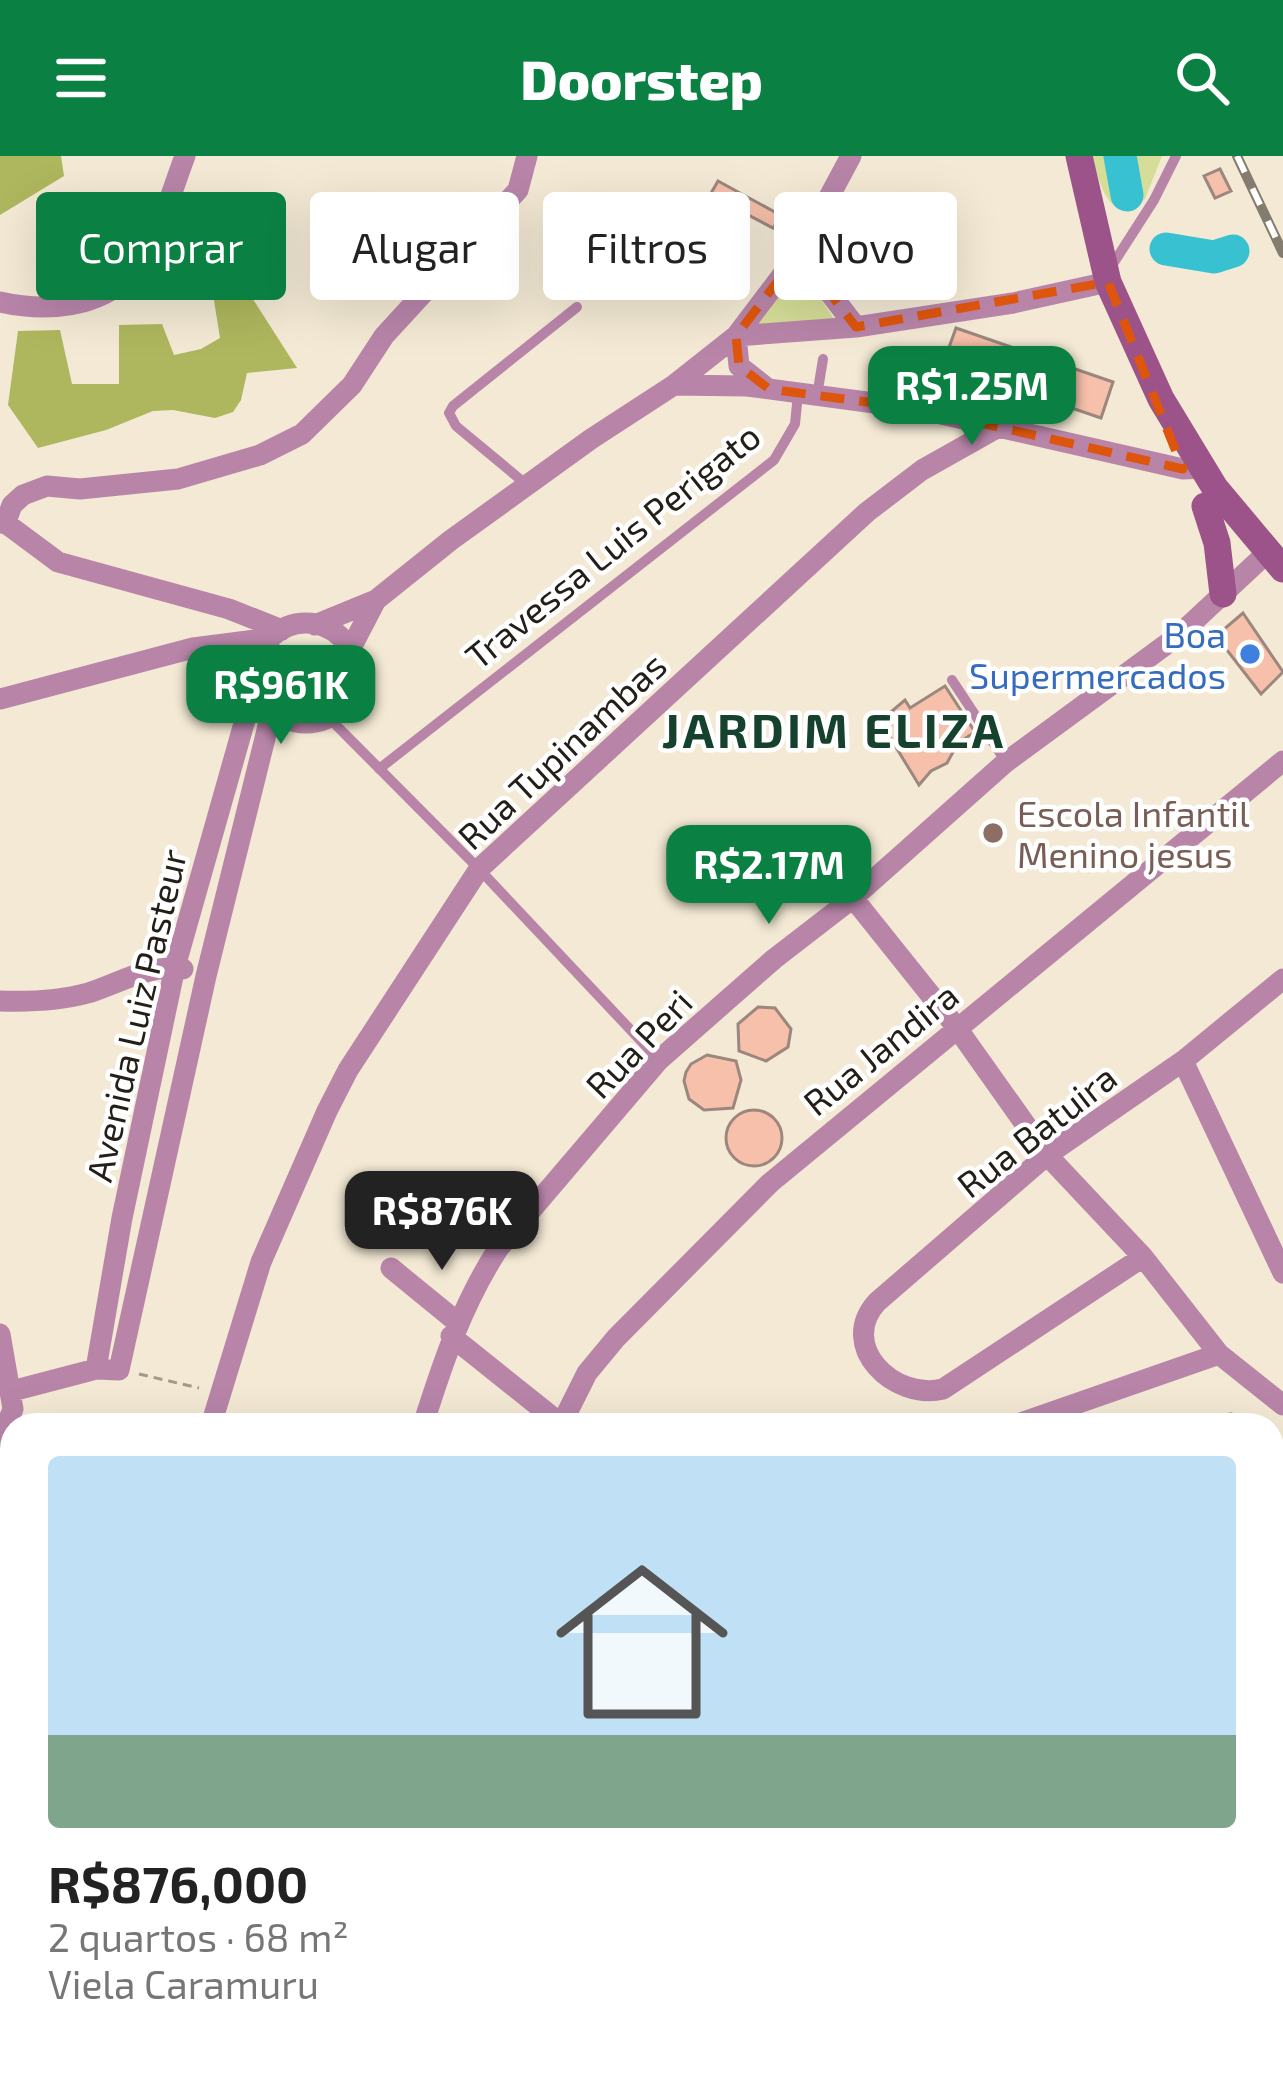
<!DOCTYPE html>
<html lang="pt">
<meta charset="utf-8">
<style>
body{margin:0;font-family:"Exo 2",sans-serif;background:#f6f6f6;color:#222;height:100vh;display:flex;flex-direction:column;font-size:45px;white-space:nowrap}
*{box-sizing:border-box;margin:0}
p{font-size:39px;color:#767676}
.icon{flex:none;width:66px;height:66px;fill:none;stroke:currentColor;stroke-width:2;stroke-linecap:round;stroke-linejoin:round}
.map{position:relative;flex:1;overflow:hidden}
.details{position:absolute;left:0px;top:1257px;width:1284px;height:660px;display:flex;flex-direction:column;background:#fff;border-radius:36px 36px 0 0;box-shadow:0 12px 48px #0002}
.details>*{flex:none}
.banner{position:absolute;left:36px;top:36px;width:1212px;height:108px;display:flex;gap:24px}
.price{position:absolute;translate:-50% -102px;padding:0 27px;border-radius:24px;background:#0b8043;color:#fff;font-size:39px;line-height:78px;filter:drop-shadow(0 3px 6px #0008)}
.price::after{content:'';position:absolute;left:50%;top:72px;width:36px;height:27px;margin-left:-18px;background:inherit;clip-path:polygon(0 0,100% 0,50% 100%)}
.price.selected{background:#222;color:#fff}
ul{padding:0;list-style:none}
li{display:grid;align-content:center;gap:24px;height:636px;padding:0 48px}
li+li{border-top:3px solid #e0e0e0}
li span{display:grid;place-items:center;height:372px;border-radius:12px;color:#555}
li>.icon{margin-inline-start:auto}
span .icon{width:216px;height:216px;fill:#fffc;stroke-width:1}
li b{font-size:51px}
.tag{padding:0 42px;border-radius:12px;background:#fff;box-shadow:0 12px 48px #0002;font-size:42px;line-height:108px}
.tag.selected{background:#0b8043;color:#fff}
header{display:flex;justify-content:space-between;align-items:center;height:156px;padding:0 48px;background:#0b8043;color:#fff;font-size:54px;font-weight:800}
.map>svg:first-child{display:block}
</style>
<header><svg class="icon" aria-label="menu" viewBox="0 0 24 24"><path d="M4 6h16M4 12h16M4 18h16"/></svg>Doorstep<svg class="icon" aria-label="search" viewBox="0 0 24 24"><circle cx="10" cy="10" r="6"/><path d="M15 15l6 6"/></svg></header>
<div class="map">
<svg width="1283" height="1917" viewBox="0 0 1283 1917">
<rect width="100%" height="100%" fill="#f3e9d4"/>
<path fill="#d5dd98" d="M1092,0H1162L1145,43C1109,74 1099,25 1092,0Z
M797,107L834,163L748,171Z
M269 524a34 34 0 1 1 68 0a34 34 0 1 1-68 0Z"/>
<path fill="#aeb75d" d="M0,0H61L64,20L0,59Z
M240,123L297,212L247,217L241,244L233,256L215,262L173,254L153,255L106,274L38,292L8,249L18,175L60,174L72,228H119V169L162,168L174,199L201,193L220,182L212,132Z
M1232,1256L1241,1269L1168,1267Z
M1272,1293L1283,1296V1366L1272,1363Z"/>
<g fill="none" stroke-linecap="round" stroke-linejoin="round">
<path stroke="#38c2d1" stroke-width="33" d="M1120,0L1127,39
M1166,93L1214,101L1233,95"/>
</g>
<path fill="#f6c0ab" stroke="#9c877e" stroke-width="3" d="M1220,13L1231,35L1215,42L1204,20Z
M718,25L782,60L773,72L710,39Z
M956,172L1113,226L1101,262L943,208Z
M1243,457L1283,516L1261,538L1216,480Z
M945,530L975,576L958,587L947,607L931,615L919,629L880,565L905,544L910,552Z
M758,851L775,852L791,873L788,891L766,905L739,895L738,868Z
M707,899L736,905L741,924L733,952L704,954L689,943L684,925L686,916L691,908Z
M726 982a28 28 0 1 1 56 0a28 28 0 1 1-56 0Z"/>
<g fill="none" stroke-linecap="round" stroke-linejoin="round">
<path stroke="#a29a8b" stroke-width="3" stroke-dasharray="9 6" stroke-linecap="butt" d="M139,1218L199,1232"/>
<path stroke="#b885a9" stroke-width="10" d="M1111,111L1154,44L1176,0
M817,240L823,203
M527,329L456,270L449,257L453,250L577,151
M952,524L1006,606
M329,562L479,713L659,904
M379,613L774,304L795,268L798,238
M0,1699L12,1708"/>
<path stroke="#b885a9" stroke-width="21" d="M799,97L856,171
M0,146C44,156 98,153 131,118C156,92 172,34 185,0
M736,180L856,171L1013,147L1108,126
M736,180L739,210L767,232
M674,229L747,230L919,253L1183,313L1203,312
M0,363L58,406L229,453L282,474
M5,368L12,349L23,339L47,330L80,333L178,323L260,299L302,278L352,229L384,180L518,34L527,0
M256 517a50 50 0 1 1 100 0a50 50 0 1 1-100 0Z
M315,469L376,444L451,384L591,283L674,229L736,180L799,97L851,0
M350,494L376,444
M0,543L193,492L271,482
M853,742L957,872L1047,999L1143,1101L1219,1198L1283,1249
M0,845C30,846 59,845 88,837C117,828 152,807 183,813
M1183,905L1283,1117
M1143,1101L943,1233C894,1245 837,1190 877,1146L1047,999L1183,905L1283,823
M391,1112L457,1166
M0,1178L13,1253L0,1286
M451,1180L561,1268
M96,1213L122,1062L175,811L256,525
M12,1235L96,1213L119,1214L206,820L272,554
M211,1269L261,1106L327,955L348,914L479,713L867,356L922,314L1002,269
M423,1269C443,1206 462,1149 498,1093L659,904L774,803L853,742L1006,606L1179,479L1269,395
M561,1269L587,1217L616,1182L770,1027L1283,605
M1015,1269L1219,1198
M1272,1370L1283,1374
M0,1560L12,1576
M1272,1573L1283,1572
M1272,1692L1283,1686
M0,1831L12,1837
M1272,1859L1283,1855
M116,1905L149,1915L169,1905
M357,1905L358,1917
M424,1905L434,1917
M666,1905L680,1917
M863,1905L878,1917
M384,1917L392,1905
M929,1917L937,1905"/>
<path stroke="#9c5389" stroke-width="27" d="M1079,0L1108,126L1161,243L1215,332L1283,413
M1205,350L1217,387L1223,438"/>
<defs>
<path id="rail" d="M1237,0L1283,97"/>
</defs>
<use href="#rail" stroke="#837c6f" stroke-width="10"/>
<use href="#rail" stroke="#fff" stroke-width="6" stroke-dasharray="18" stroke-linecap="butt"/>
</g>
<path fill="none" stroke="#de560d" stroke-width="9" stroke-dasharray="24 15" stroke-linejoin="round" d="M799,97L856,171L1108,126L1183,313L919,253L769,233L739,210L736,180Z"/>
<circle fill="#3f7fe0" stroke="#fff" stroke-width="4.5" cx="1250" cy="498" r="12"/>
<circle fill="#8d6e63" stroke="#fff" stroke-width="4.5" cx="993" cy="677" r="12"/>
<g text-anchor="middle" dominant-baseline="central" stroke-width="9" stroke-linejoin="round" paint-order="stroke">
<g font-size="36" fill="#231f18" stroke="#fff">
<text transform="translate(612 389) rotate(-39)">Travessa Luis Perigato</text>
<text transform="translate(561 594) rotate(-43)">Rua Tupinambas</text>
<text transform="translate(135 859) rotate(-77)">Avenida Luiz Pasteur</text>
<text transform="translate(638 887) rotate(-46)">Rua Peri</text>
<text transform="translate(880 892) rotate(-39)">Rua Jandira</text>
<text transform="translate(1036 974) rotate(-38)">Rua Batuira</text>
</g>
<g font-size="36" fill="#366cbe" stroke="#fff" text-anchor="end">
<text x="1226" y="477">Boa<tspan x="1226" dy="41">Supermercados</tspan></text>
</g>
<g font-size="36" fill="#785e54" stroke="#fff" text-anchor="start">
<text x="1017" y="656">Escola Infantil<tspan x="1017" dy="41">Menino jesus</tspan></text>
</g>
<g font-size="48" font-weight="bold" letter-spacing="3" fill="#15412d" stroke="#fff">
<text x="834" y="573">JARDIM ELIZA</text>
</g>
</g>
</svg>
<b class="price" style="left:972px;top:292px">R$1.25M</b>
<b class="price" style="left:281px;top:591px">R$961K</b>
<b class="price" style="left:769px;top:771px">R$2.17M</b>
<b class="price selected" style="left:442px;top:1117px">R$876K</b>
<div class="banner">
<a class="tag selected">Comprar</a>
<a class="tag">Alugar</a>
<a class="tag">Filtros</a>
<a class="tag">Novo</a>
</div>
<section class="details">
<ul>
<li><span style="background:linear-gradient(#bfe0f5 75%,#7fa58c 0)"><svg class="icon" aria-label="home" viewBox="0 0 24 24"><path d="M3 11l9-7 9 7M6 9v11h12V9"/></svg></span><div><b>R$876,000</b><p>2 quartos · 68 m²</p><p>Viela Caramuru</p></div></li>
</ul>
</section>
</div>
